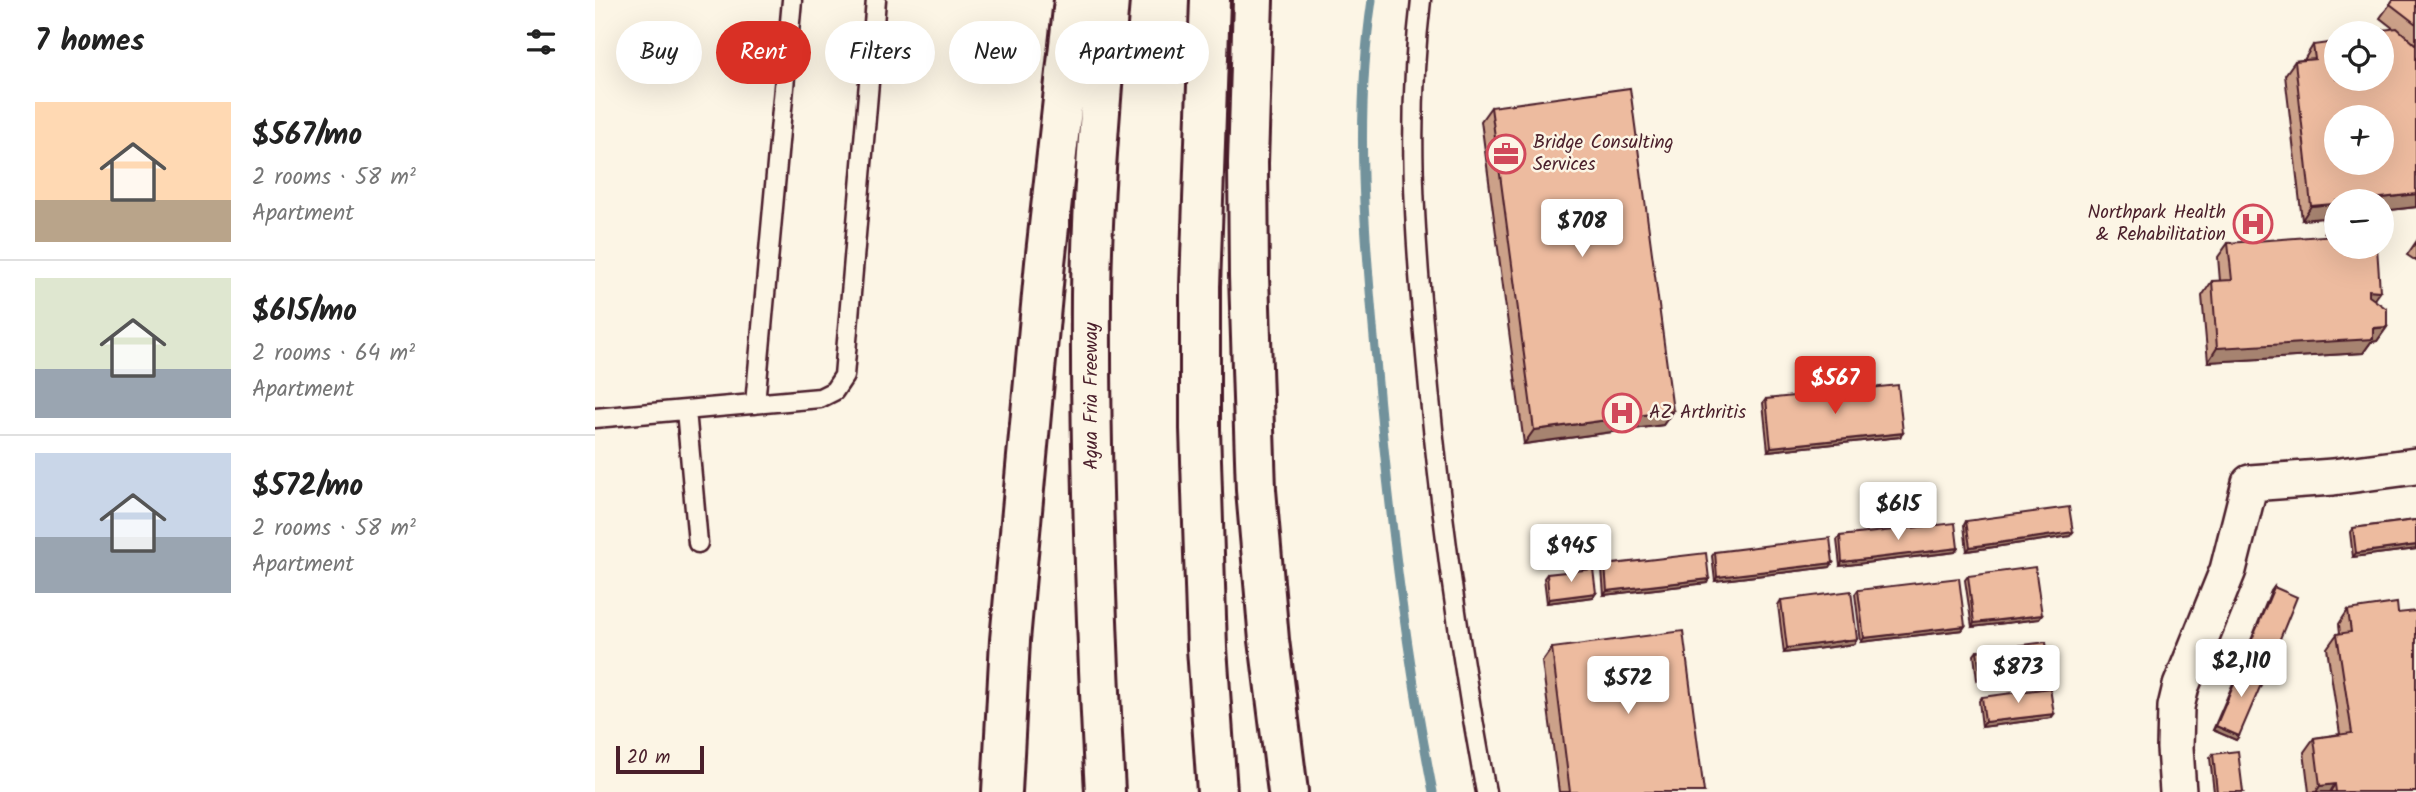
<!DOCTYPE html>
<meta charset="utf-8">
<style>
body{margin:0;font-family:Kalam,sans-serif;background:#f2f2f2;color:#222;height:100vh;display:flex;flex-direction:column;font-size:26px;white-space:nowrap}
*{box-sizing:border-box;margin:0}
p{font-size:23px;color:#767676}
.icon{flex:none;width:38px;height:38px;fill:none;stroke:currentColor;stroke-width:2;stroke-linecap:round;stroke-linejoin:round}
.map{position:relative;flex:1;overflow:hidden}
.details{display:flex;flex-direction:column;background:#fff;width:595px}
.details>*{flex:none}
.banner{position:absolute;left:21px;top:21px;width:665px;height:63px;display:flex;gap:14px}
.controls{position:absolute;left:1729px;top:21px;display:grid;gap:14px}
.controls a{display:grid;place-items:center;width:70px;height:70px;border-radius:50%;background:#fff;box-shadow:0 7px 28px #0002;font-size:35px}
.scale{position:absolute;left:21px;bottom:18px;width:88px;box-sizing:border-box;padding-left:7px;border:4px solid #4a1f2b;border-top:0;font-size:19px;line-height:24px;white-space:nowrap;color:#4a1f2b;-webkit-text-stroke:5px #fcf5e5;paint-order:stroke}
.price{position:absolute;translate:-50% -60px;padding:0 16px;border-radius:7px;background:#fff;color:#222;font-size:23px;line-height:46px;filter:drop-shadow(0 2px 4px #0008)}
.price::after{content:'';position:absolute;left:50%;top:42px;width:21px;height:16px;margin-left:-10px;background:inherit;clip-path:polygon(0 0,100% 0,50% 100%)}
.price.active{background:#d93025;color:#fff}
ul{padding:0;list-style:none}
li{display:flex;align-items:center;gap:21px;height:175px;padding:0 35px}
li+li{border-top:2px solid #e0e0e0}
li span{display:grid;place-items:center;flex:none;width:196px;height:140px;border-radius:0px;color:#555}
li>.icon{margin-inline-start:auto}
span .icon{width:84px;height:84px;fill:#fffc;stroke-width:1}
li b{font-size:30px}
h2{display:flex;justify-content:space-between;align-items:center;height:84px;padding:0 35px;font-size:30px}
.chip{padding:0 24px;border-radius:32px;background:#fff;box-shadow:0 7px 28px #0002;font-size:24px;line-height:63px}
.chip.active{background:#d93025;color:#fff}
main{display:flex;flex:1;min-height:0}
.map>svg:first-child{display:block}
</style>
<main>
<section class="details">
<h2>7 homes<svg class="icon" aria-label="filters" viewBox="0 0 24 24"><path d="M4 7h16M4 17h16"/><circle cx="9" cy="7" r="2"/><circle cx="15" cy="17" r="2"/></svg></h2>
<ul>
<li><span style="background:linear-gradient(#ffd9b3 70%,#b9a48a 0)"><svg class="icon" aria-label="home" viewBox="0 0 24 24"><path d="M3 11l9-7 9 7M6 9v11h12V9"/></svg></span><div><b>$567/mo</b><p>2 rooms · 58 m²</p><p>Apartment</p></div></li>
<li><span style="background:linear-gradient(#dfe7d0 65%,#9aa5b1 0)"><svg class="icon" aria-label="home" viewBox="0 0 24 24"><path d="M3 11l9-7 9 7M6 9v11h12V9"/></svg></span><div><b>$615/mo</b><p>2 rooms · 64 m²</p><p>Apartment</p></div></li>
<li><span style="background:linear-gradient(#c9d6e8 60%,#9aa5b1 0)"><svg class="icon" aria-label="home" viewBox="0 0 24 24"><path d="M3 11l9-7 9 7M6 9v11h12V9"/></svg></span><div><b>$572/mo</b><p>2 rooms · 58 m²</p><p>Apartment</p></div></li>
</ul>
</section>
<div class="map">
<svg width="1821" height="792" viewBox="0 0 1821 792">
<rect width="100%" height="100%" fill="#fcf5e5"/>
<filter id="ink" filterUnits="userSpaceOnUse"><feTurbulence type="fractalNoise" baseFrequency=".0143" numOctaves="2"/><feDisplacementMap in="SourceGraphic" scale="14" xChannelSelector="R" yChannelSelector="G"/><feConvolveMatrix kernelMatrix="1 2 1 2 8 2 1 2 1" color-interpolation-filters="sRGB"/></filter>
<g filter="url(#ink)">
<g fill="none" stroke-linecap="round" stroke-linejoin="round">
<path stroke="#72929c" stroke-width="9" d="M777,0C759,121 770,240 781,360C793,505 810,649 838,792"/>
<defs>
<path id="service" d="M826,0C812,117 819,228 830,345C843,495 863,644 891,792
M160,404L197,0
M91,410L103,543
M0,418L225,398L239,391L249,376L281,0"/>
<path id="minor" d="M1583,792L1580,748L1581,707L1586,686L1633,570L1655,483L1738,477L1821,466"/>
<path id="motorway" d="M615,0L605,286V429L612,648L622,792
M658,0L653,163L654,276L661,490L674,640L693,792
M407,792L415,640L450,263L479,0
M510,792C501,626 495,461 496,295C497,197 506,98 514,0"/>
</defs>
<use href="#service" stroke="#4a1f2b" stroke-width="23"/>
<use href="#minor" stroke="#4a1f2b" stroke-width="40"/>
<use href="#motorway" stroke="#4a1f2b" stroke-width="44"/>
<use href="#service" stroke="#fcf5e5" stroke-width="18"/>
<use href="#minor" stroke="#fcf5e5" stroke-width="35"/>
<use href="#motorway" stroke="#fcf5e5" stroke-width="38"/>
</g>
<path fill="#cca189" stroke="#4a1f2b" stroke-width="2" d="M1798,0H1821V207L1787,211V201L1741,231L1730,232L1727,218L1707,220L1690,75L1700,61L1709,60L1718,45L1741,79L1799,29L1785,18Z
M896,107L1078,411L1068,425L929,444L886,121Z
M1821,242V261L1812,255Z
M1633,243L1779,300L1792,327L1782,341L1776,342L1768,353L1613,362L1607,296L1617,281H1625L1623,257Z
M1171,399L1305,437L1173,451L1168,403Z
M1821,520V549L1758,557L1755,532L1758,528Z
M1371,521L1475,536L1372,551L1369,525Z
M1245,536L1363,548L1360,552L1245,566L1242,540Z
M1120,552L1235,567L1120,581L1117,556Z
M1010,565L1112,583L1009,595L1007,569Z
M952,574L1001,593L998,597L952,603L949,578Z
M1373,576L1447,615L1444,619L1377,627L1370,580Z
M1679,587L1674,665L1650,655L1676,591Z
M1263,590L1370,626L1367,630L1266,642L1260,594Z
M1186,600L1262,639L1259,644L1189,653L1183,605Z
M1753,610L1821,792H1714L1709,752L1719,738L1745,734L1732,648L1742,634L1745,633L1744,624Z
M957,648L1109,792H964L947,662Z
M1382,651L1454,667L1451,671L1382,680L1379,655Z
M1648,663L1644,736L1641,740L1618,730L1645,667Z
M1387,697L1459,714L1456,718L1387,727L1384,701Z
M1618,754L1648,792H1619L1615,758Z"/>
<path fill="#a6836f" stroke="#4a1f2b" stroke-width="2" d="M1821,194V207L1787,211V201H1776L1778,199Z
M1737,204L1727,218L1707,220L1716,206Z
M1740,218H1741V231L1730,232Z
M1774,290L1785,291L1775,305L1764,304Z
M1792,327L1782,341L1776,342L1768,353L1613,362L1622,348Z
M1078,411L1068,425L929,444L939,430Z
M1308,433L1305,437L1173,451L1176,447Z
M1478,532L1475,536L1372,551L1375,547Z
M1821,545V549L1758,557L1761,553Z
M1363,548L1360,552L1245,566L1247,562Z
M1238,563L1235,567L1120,581L1122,577Z
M1114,579L1112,583L1009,595L1012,591Z
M1001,593L998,597L952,603L954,599Z
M1447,615L1444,619L1377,627L1379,623Z
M1370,626L1367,630L1266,642L1269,638Z
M1262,639L1259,644L1189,653L1192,648Z
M1652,651L1676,661L1674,665L1650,655Z
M1454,667L1451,671L1382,680L1385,676Z
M1459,714L1456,718L1387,727L1390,722Z
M1621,726L1644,736L1641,740L1618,730Z
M1740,784L1735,792H1721L1725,786Z"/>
<path fill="#edbb9f" stroke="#4a1f2b" stroke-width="2" fill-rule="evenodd" d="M1798,0H1821V24L1795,4Z
M1802,28L1821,45V194L1778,199V201H1741V218H1740L1737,204L1716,206L1700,61L1720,59L1718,45L1741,42V79H1787V33H1766ZM1741,117H1787V163H1741Z
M1035,88L1078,411L939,430L896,107Z
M1741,235V247H1782L1785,291L1774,290V296L1792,309V327L1778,328V339L1622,348L1617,281L1637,280L1633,243Z
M1303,385L1308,433L1176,447L1171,399Z
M1474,507L1478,532L1375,547L1371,521Z
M1821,520V545L1761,553L1758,528Z
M1360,523L1363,548L1247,562L1245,536Z
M1235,538L1238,563L1122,577L1120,552Z
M1111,553L1114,579L1012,591L1010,565Z
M1440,567L1447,615L1379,623L1373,576Z
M998,569L1001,593L954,599L952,574Z
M1364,578L1370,626L1269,638L1263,590Z
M1679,587L1702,597L1676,661L1652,651Z
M1256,591L1262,639L1192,648L1186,600Z
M1802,603L1803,613L1821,611V792H1741L1740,784L1725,786L1719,738L1757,733L1742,634L1756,632L1753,610Z
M1088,631L1109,792H975L957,648Z
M1451,642L1454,667L1385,676L1382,651Z
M1648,663L1671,673L1644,736L1621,726Z
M1455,688L1459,714L1390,722L1387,697Z
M1643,751L1648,792H1622L1618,754Z"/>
</g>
<defs>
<symbol id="office-ring" viewBox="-11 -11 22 22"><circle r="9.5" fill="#fcf5e5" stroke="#d1495b" stroke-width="1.5"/><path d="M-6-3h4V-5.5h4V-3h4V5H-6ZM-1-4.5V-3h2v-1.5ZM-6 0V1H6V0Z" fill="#d1495b"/></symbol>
<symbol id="hospital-ring" viewBox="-11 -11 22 22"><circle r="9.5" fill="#fcf5e5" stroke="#d1495b" stroke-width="1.5"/><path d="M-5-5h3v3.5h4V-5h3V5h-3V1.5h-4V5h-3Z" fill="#d1495b"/></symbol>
</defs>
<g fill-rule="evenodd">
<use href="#office-ring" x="889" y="132" width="44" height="44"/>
<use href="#hospital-ring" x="1636" y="202" width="44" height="44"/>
<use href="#hospital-ring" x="1005" y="391" width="44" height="44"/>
</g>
<g text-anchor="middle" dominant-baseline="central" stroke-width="5" stroke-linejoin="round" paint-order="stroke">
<g font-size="19" fill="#4a1f2b" stroke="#fcf5e5" text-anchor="start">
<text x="938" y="143">Bridge Consulting<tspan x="938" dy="22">Services</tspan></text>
<text x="1631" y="213" text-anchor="end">Northpark Health<tspan x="1631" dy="22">&amp; Rehabilitation</tspan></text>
<text x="1054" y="413">AZ Arthritis</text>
</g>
<g font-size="19" fill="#4a1f2b" stroke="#fcf5e5">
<text transform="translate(497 396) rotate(-90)">Agua Fria Freeway</text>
</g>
</g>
</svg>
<div class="controls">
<a><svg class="icon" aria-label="locate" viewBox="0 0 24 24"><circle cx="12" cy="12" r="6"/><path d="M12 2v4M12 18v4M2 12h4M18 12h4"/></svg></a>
<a>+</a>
<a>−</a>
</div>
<div class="scale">20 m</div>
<b class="price" style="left:987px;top:259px">$708</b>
<b class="price active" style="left:1240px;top:416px">$567</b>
<b class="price" style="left:1303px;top:542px">$615</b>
<b class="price" style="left:976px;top:584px">$945</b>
<b class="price" style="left:1646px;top:699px">$2,110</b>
<b class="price" style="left:1423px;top:705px">$873</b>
<b class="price" style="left:1033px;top:716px">$572</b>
<div class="banner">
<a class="chip">Buy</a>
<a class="chip active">Rent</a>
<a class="chip">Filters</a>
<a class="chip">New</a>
<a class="chip">Apartment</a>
</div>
</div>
</main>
